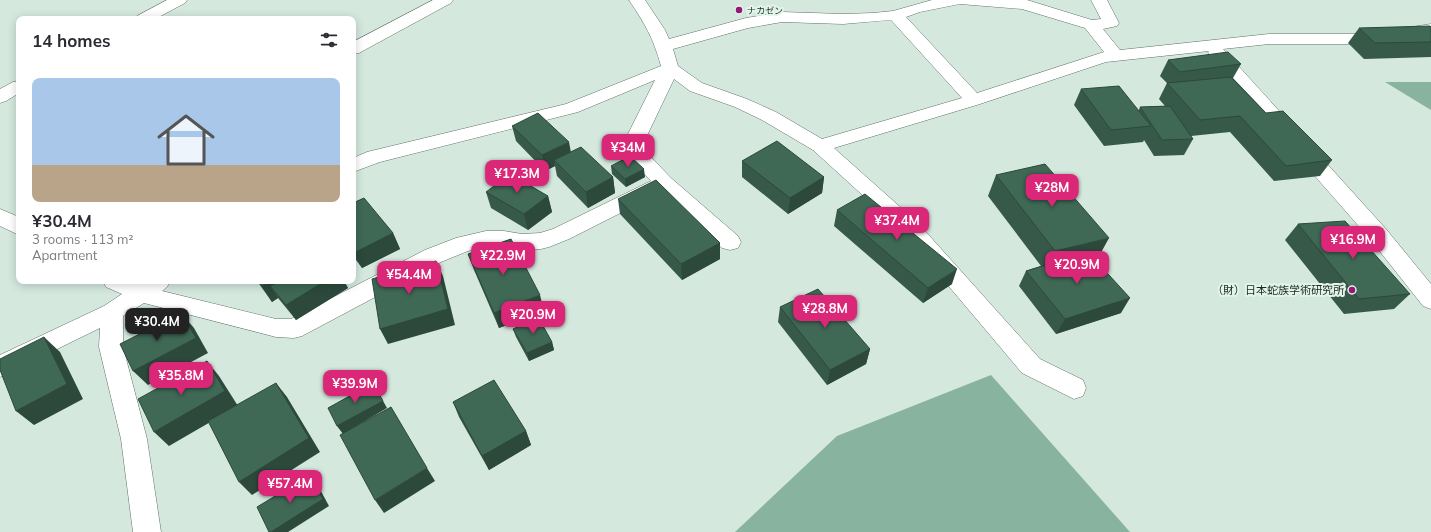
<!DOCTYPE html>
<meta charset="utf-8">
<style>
body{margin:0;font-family:Mulish,"Noto Sans JP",sans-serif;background:#f7f7f7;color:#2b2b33;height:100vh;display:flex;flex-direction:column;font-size:15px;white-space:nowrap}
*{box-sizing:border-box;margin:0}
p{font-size:13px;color:#7c7c81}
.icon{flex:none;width:22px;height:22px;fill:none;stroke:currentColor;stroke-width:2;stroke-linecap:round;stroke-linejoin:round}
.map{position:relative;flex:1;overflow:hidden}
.sheet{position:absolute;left:16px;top:16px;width:340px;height:268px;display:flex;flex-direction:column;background:#fff;border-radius:8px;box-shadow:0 2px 10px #0003}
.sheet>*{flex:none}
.price{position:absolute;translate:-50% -34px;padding:0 9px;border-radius:8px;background:#db2777;color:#fff;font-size:13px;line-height:26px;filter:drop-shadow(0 1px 2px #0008)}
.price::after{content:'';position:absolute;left:50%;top:24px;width:12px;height:9px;margin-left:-6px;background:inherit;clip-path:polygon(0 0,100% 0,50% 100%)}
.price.on{background:#222;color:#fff}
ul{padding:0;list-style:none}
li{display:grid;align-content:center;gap:8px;height:212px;padding:0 16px}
li span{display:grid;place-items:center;height:124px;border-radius:8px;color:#555}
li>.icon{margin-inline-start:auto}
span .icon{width:72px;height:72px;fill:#fffc;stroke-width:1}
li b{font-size:17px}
h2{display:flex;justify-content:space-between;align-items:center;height:48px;padding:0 16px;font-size:17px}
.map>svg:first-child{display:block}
</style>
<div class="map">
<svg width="1431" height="532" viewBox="0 0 1431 532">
<rect width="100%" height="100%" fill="#d4e8de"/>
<path fill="#88b39e" d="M1385,82H1431V110Z
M991,375L1130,532H735L837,436Z"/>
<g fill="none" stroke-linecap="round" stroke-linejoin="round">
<defs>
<path id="minor" d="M167,0H187L185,3L155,19H135L137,16Z
M433,0H453L451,3L359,53L353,54V42Z
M629,0H645L665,30L669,39L746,18L782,12L843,14L873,13L893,11L932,0H1027L1092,20L1101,19L1091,0H1107L1119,23L1117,26L1103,29L1120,50L1269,34H1367L1431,24V34L1367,44H1269L1223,49L1386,229L1431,284V309L1423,306L1370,239L1210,56L1208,52L1209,51L1106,62L980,104L834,148L917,222L1040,359L1083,380L1086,388L1083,396L1074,399L1022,373L903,232L813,150L762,120L735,107L690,91L674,79L644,142L645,151L671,178L738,236L741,242L738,248L730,250L722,248L662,192L569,239L549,247L541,249L522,250L504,247H486L468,251L441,262L302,336L294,338L276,337L144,303L123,316V347L147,439L161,532H133L121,439L99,347L100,328L0,377V355L104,306L122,294L106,287L103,281H136L139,283L142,281H170L167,287L162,291L276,319H291L425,250L456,238L486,231H504L522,234L540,233L553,229L651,181L629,158L626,153L624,142L655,80L578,112L380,162L353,172V158L367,152L566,104L661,66C653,37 645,24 629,0ZM960,4L1022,9L1085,28L1104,52L977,93L906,17L920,12ZM891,20L962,98L822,139L776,112L747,99L702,83L678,66L673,49L748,28L782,22L843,24Z
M19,81V93L6,101L0,103V89L13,82Z
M0,209L19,217V235L0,226Z"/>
</defs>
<use href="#minor" stroke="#607168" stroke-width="1"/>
<use href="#minor" fill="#fff" fill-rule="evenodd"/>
</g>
<path fill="#365949" d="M1431,27V57L1364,59L1348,43L1359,28Z
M1168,60L1241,64L1233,78L1266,113L1332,160L1320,176L1274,181L1230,132L1191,136L1193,139L1184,155L1154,156L1144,140L1143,142L1104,146L1074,105L1081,89L1139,110L1140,107L1165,106L1159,99L1167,83L1160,76Z
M512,126L571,152L613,177L615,193L588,208L557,176L555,166L545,171L516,141Z
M742,161L824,177L822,193L788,214L742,177Z
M611,166L645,177L626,187L612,174Z
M996,175L1097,260H1096L1121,313L1056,334L1019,286L1026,271L1041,266L988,196Z
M486,192L548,196L552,212L528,230L491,208Z
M618,199L720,243V259L682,280L620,214Z
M353,203L393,233L400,249L362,268L353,256Z
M837,210L952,284L923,303L834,226Z
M1298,224L1410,294L1394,309L1344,314L1285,240Z
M468,254L544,311L499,328L474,270Z
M257,281H344L348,288L296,320L278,298L272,302Z
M780,307L870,349L866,364L827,385L778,322Z
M513,329L552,342L554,350L529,361L516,337Z
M453,402L526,431L531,445L489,470L459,417Z"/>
<path fill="#2c493c" d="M569,142L572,158L554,160L555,166L545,171L542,155Z
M644,169L645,177L626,187L625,179Z
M613,177L615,193L588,208L586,192Z
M824,177L822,193L788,214L790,198Z
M548,196L552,212L528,230L524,214Z
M393,233L400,249L362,268L354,253Z
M1109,238L1097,260L1045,272L1055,251Z
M720,243V259L682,280L681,264Z
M436,261L443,276L455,325L388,344L380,329Z
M957,269L952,284L923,303L928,288Z
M272,281H310L270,286L278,298L272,302L262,286Z
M325,281H344L348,288L296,320L286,305Z
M540,295L544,311L499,328L494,313Z
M1130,298L1121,313L1056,334L1065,319Z
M181,313L194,328L208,353L148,385L133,371Z
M44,337L60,352L83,399L34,425L16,411Z
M552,342L554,350L529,361L527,353Z
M870,349L866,364L827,385L830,370Z
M207,361L219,376L238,406L169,446L154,432Z
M276,383L287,397L320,452L252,495L239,482Z
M373,383L387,408L343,434L337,426Z
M526,431L531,445L489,470L482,456Z
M427,468L435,481L384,513L375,500Z
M310,475L316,482L329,506L288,532H271Z"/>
<path fill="#3f6855" stroke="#2c493c" d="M1430,26L1431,27V42L1375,43L1359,28Z
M1228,52L1241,64L1180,72L1168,60Z
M1231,77L1266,113L1283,111L1332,160L1286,166L1240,116L1200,120L1167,83Z
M1119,86L1151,126L1111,130L1081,89Z
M1170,106L1193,139L1162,140L1140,107Z
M538,113L569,142L542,155L512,126Z
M777,141L824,177L790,198L742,161Z
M581,147L613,177L586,192L554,160Z
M630,156L644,169L625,179L611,166Z
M1045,164L1109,238L1055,251L996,175Z
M510,174L548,196L524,214L486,192Z
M656,180L720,243L681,264L618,199Z
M865,194L957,269L928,288L837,210Z
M364,198L393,233L354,253L353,251V203Z
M1345,221L1410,294L1359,299L1298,224Z
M511,239L540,295L494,313L468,254Z
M1088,252L1130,298L1065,319L1026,271Z
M436,261L448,309L380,329L372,279Z
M258,281H272L262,286Z
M280,281H325L286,305L270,286Z
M818,289L870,349L830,370L780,307Z
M181,313L196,338L133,371L120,344Z
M538,317L552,342L527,353L513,329Z
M44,337L67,384L16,411L0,370V359Z
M207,361L225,391L154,432L138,399Z
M494,380L526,431L482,456L453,402Z
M276,383L309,438L239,482L208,421Z
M373,383L383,401L337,426L328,408Z
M391,407L427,468L375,500L340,435Z
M310,475L323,499L271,532H269L257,507Z"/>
<g fill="#951872" stroke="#e1f5eb" stroke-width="1.5">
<circle cx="739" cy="10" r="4"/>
<circle cx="1352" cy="290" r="4"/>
</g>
<g text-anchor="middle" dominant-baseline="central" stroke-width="4" stroke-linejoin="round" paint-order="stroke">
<g font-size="9" fill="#1f2723" stroke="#e1f5eb" text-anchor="start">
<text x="747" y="10">ナカゼン</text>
</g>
<g font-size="11" fill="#1f2723" stroke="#e1f5eb" text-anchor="end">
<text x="1344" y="290">（財）日本蛇族学術研究所</text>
</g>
</g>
</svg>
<b class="price" style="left:628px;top:168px">¥34M</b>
<b class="price" style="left:517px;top:194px">¥17.3M</b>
<b class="price" style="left:1052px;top:208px">¥28M</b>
<b class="price" style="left:897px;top:241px">¥37.4M</b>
<b class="price" style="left:1353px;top:260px">¥16.9M</b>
<b class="price" style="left:503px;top:276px">¥22.9M</b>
<b class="price" style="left:1077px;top:285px">¥20.9M</b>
<b class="price" style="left:409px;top:295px">¥54.4M</b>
<b class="price" style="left:825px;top:329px">¥28.8M</b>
<b class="price" style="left:533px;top:335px">¥20.9M</b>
<b class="price on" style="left:157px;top:342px">¥30.4M</b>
<b class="price" style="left:181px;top:396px">¥35.8M</b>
<b class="price" style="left:355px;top:404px">¥39.9M</b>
<b class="price" style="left:290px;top:504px">¥57.4M</b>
<section class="sheet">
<h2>14 homes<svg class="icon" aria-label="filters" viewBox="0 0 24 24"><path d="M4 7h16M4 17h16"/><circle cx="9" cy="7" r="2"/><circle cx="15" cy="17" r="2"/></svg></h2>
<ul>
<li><span style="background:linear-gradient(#a9c7e8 70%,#b9a48a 0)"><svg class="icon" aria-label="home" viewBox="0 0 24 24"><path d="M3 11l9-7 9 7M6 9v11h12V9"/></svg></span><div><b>¥30.4M</b><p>3 rooms · 113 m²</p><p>Apartment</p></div></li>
</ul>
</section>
</div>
